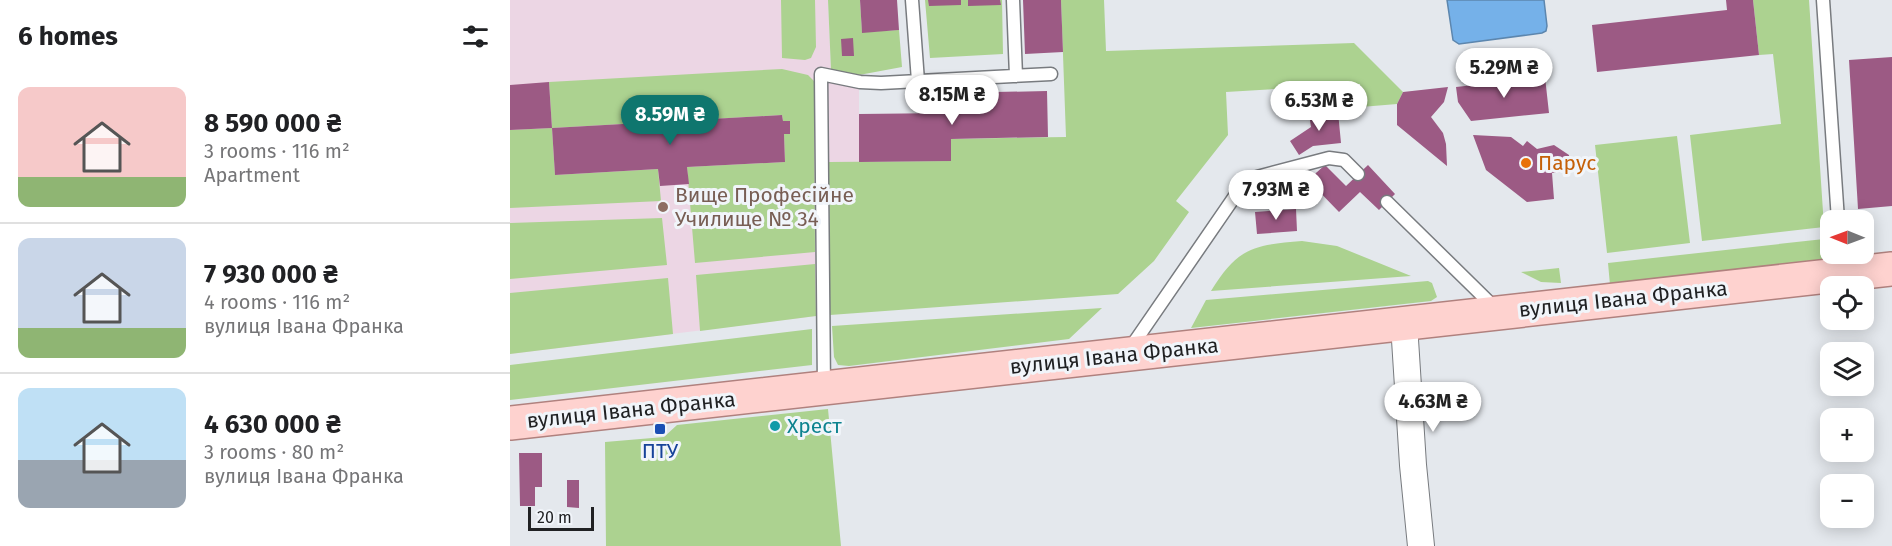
<!DOCTYPE html>
<meta charset="utf-8">
<style>
body{margin:0;font-family:"Fira Sans",sans-serif;background:#f6f6f6;color:#202124;height:100vh;display:flex;flex-direction:column;font-size:22px;white-space:nowrap}
*{box-sizing:border-box;margin:0}
p{font-size:20px;color:#757577}
.icon{flex:none;width:33px;height:33px;fill:none;stroke:currentColor;stroke-width:2;stroke-linecap:round;stroke-linejoin:round}
.map{position:relative;flex:1;overflow:hidden}
.details{display:flex;flex-direction:column;background:#fff;width:510px}
.details>*{flex:none}
.needle{width:39px;rotate:271deg}
.tools{position:absolute;left:1310px;top:210px;display:grid;gap:12px}
.tools a{display:grid;place-items:center;width:54px;height:54px;border-radius:12px;background:#fff;box-shadow:0 3px 15px #0003;font-size:30px}
.scale{position:absolute;left:18px;bottom:15px;width:66px;box-sizing:border-box;padding-left:6px;border:3px solid #202123;border-top:0;font-size:16px;line-height:21px;white-space:nowrap;color:#202123;-webkit-text-stroke:4px #f1f5fa;paint-order:stroke}
.price{position:absolute;translate:-50% -51px;padding:0 14px;border-radius:21px;background:#fff;color:#222;font-size:20px;line-height:39px;filter:drop-shadow(0 2px 3px #0008)}
.price::after{content:'';position:absolute;left:50%;top:36px;width:18px;height:14px;margin-left:-9px;background:inherit;clip-path:polygon(0 0,100% 0,50% 100%)}
.price.current{background:#0f766e;color:#fff}
ul{padding:0;list-style:none}
li{display:flex;align-items:center;gap:18px;height:150px;padding:0 18px}
li+li{border-top:2px solid #e0e0e0}
li span{display:grid;place-items:center;flex:none;width:168px;height:120px;border-radius:12px;color:#555}
li>.icon{margin-inline-start:auto}
span .icon{width:72px;height:72px;fill:#fffc;stroke-width:1}
li b{font-size:26px}
h2{display:flex;justify-content:space-between;align-items:center;height:72px;padding:0 18px;font-size:26px}
main{display:flex;flex:1;min-height:0}
.map>svg:first-child{display:block}
</style>
<main>
<section class="details">
<h2>6 homes<svg class="icon" aria-label="filters" viewBox="0 0 24 24"><path d="M4 7h16M4 17h16"/><circle cx="9" cy="7" r="2"/><circle cx="15" cy="17" r="2"/></svg></h2>
<ul>
<li><span style="background:linear-gradient(#f6c9c9 75%,#8fb573 0)"><svg class="icon" aria-label="home" viewBox="0 0 24 24"><path d="M3 11l9-7 9 7M6 9v11h12V9"/></svg></span><div><b>8 590 000 ₴</b><p>3 rooms · 116 m²</p><p>Apartment</p></div></li>
<li><span style="background:linear-gradient(#c9d6e8 75%,#8fb573 0)"><svg class="icon" aria-label="home" viewBox="0 0 24 24"><path d="M3 11l9-7 9 7M6 9v11h12V9"/></svg></span><div><b>7 930 000 ₴</b><p>4 rooms · 116 m²</p><p>вулиця Івана Франка</p></div></li>
<li><span style="background:linear-gradient(#bfe0f5 60%,#9aa5b1 0)"><svg class="icon" aria-label="home" viewBox="0 0 24 24"><path d="M3 11l9-7 9 7M6 9v11h12V9"/></svg></span><div><b>4 630 000 ₴</b><p>3 rooms · 80 m²</p><p>вулиця Івана Франка</p></div></li>
</ul>
</section>
<div class="map">
<svg width="1382" height="546" viewBox="0 0 1382 546">
<rect width="100%" height="100%" fill="#e4e8ed"/>
<path fill="#ecd6e4" d="M0,0H318L321,70L349,75V162H305L306,316L0,354Z"/>
<path fill="#acd290" d="M271,0H305L306,47L301,58L295,60L272,58Z
M318,0H350L352,32L389,30L392,67L349,75L321,70Z
M415,0H492L493,54L420,58Z
M551,0H594L596,51L844,43L893,92L887,104L851,107L850,84L716,92L718,135L666,201L679,212L644,261L608,294L320,315L319,162L440,161L441,139L556,137Z
M1243,0H1299L1314,227L1192,241L1180,135L1271,124L1263,54L1249,55Z
M272,69L298,75L304,81L305,252L185,263L177,167L275,162L274,134H280V122L273,121L272,115L42,128L45,175L148,169L151,201L0,208V130L42,128L39,82Z
M1167,136L1180,243L1097,253L1085,145Z
M152,218L157,265L0,279V223Z
M1314,239L1316,259L1100,285L1098,263Z
M792,241L827,246L901,276L701,291C728,247 744,245 792,241Z
M305,264L306,316L190,331L186,275Z
M1049,268L1051,283L1031,282L1011,272Z
M158,278L163,334L0,354V293Z
M918,281L922,283L927,297L921,301L681,328L696,300Z
M592,308L559,339L339,366L328,365L324,357L322,326Z
M302,329V365L0,400V365Z
M318,409L331,546H96L95,442L154,437L167,425Z"/>
<path fill="#75b1e9" stroke="#5c86ae" stroke-width="1.5" d="M937,0H1034L1037,26L1036,31L1032,33L949,44L943,40Z"/>
<path fill="#9c5a84" d="M350,0H387L389,30L352,33Z
M418,0H451V5L419,6Z
M458,0H490L491,5L458,6Z
M513,0H551L553,52L515,54Z
M1216,0H1243L1249,55L1087,72L1082,25L1217,10Z
M343,38L344,56H332L331,39Z
M1382,57V206L1348,209L1339,60Z
M1035,77L1039,113L961,121L948,102L946,87Z
M39,82L42,128L0,130V85Z
M938,87L934,102L921,117L933,133L936,144L937,166L887,125V104L893,92Z
M537,91L538,137L441,139V161L349,162V114L440,113V93Z
M828,112L831,143L803,146L789,155L780,141L801,127L799,114Z
M272,115L273,121H280V134H274L275,162L177,167L179,184L150,186L148,169L45,175L42,128Z
M963,135L1001,137L1013,146L1017,141L1027,149L1044,145L1059,155L1060,171L1042,173L1044,199L1017,202L976,170Z
M815,165L836,186L858,165L885,194L869,210L850,192L829,212L798,180Z
M786,209L787,231L747,234L745,212Z
M9,453H32V487H25V506H10Z
M57,480H69V508L57,507Z"/>
<g fill="none" stroke-linecap="round" stroke-linejoin="round">
<defs>
<path id="service" d="M402,0L408,81
M503,0L506,76
M1313,0L1328,220
M877,202L985,308
M619,350L725,196L747,177L819,158L834,160L848,174
M314,388L311,74L350,82L371,83L541,74"/>
<path id="minor" d="M894,324L903,465L911,546"/>
<path id="primary" d="M0,423L1382,269"/>
</defs>
<use href="#service" stroke="#787b7f" stroke-width="15"/>
<use href="#minor" stroke="#787b7f" stroke-width="28"/>
<use href="#primary" stroke="#b0817e" stroke-width="36"/>
<use href="#service" stroke="#fff" stroke-width="12"/>
<use href="#minor" stroke="#fff" stroke-width="26"/>
<use href="#primary" stroke="#fed2cf" stroke-width="33"/>
</g>
<circle fill="#e8710a" stroke="#f1f5fa" stroke-width="2" cx="1016" cy="163" r="6"/>
<circle fill="#8d6e63" stroke="#f1f5fa" stroke-width="2" cx="153" cy="207" r="6"/>
<circle fill="#0f9aa8" stroke="#f1f5fa" stroke-width="2" cx="265" cy="426" r="6"/>
<rect fill="#1a4fb4" stroke="#f1f5fa" stroke-width="2" x="144" y="423" width="12" height="12" rx="3"/>
<g text-anchor="middle" dominant-baseline="central" stroke-width="6" stroke-linejoin="round" paint-order="stroke">
<g font-size="21" fill="#c56008" stroke="#f1f5fa" text-anchor="start">
<text x="1028" y="163">Парус</text>
</g>
<g font-size="21" fill="#785e54" stroke="#f1f5fa" text-anchor="start">
<text x="165" y="195">Вище Професійне<tspan x="165" dy="24">Училище № 34</tspan></text>
</g>
<g font-size="21" fill="#202123" stroke="#f1f5fa">
<text transform="translate(1113 299) rotate(-6)">вулиця Івана Франка</text>
<text transform="translate(604 356) rotate(-6)">вулиця Івана Франка</text>
<text transform="translate(121 410) rotate(-6)">вулиця Івана Франка</text>
</g>
<g font-size="21" fill="#0d838f" stroke="#f1f5fa" text-anchor="start">
<text x="277" y="426">Хрест</text>
</g>
<g font-size="21" fill="#164399" stroke="#f1f5fa">
<text x="150" y="451">ПТУ</text>
</g>
</g>
</svg>
<div class="tools">
<a><svg class="needle" viewBox="-14 -14 28 28"><path d="M0-13l5 13h-10z" fill="#e53935"/><path d="M0 13l5-13h-10z" fill="#757577"/></svg></a>
<a><svg class="icon" aria-label="locate" viewBox="0 0 24 24"><circle cx="12" cy="12" r="6"/><path d="M12 2v4M12 18v4M2 12h4M18 12h4"/></svg></a>
<a><svg class="icon" aria-label="layers" viewBox="0 0 24 24"><path d="M12 4l9 5-9 5-9-5zM3 14l9 5 9-5"/></svg></a>
<a>+</a>
<a>−</a>
</div>
<div class="scale">20 m</div>
<b class="price" style="left:994px;top:99px">5.29M ₴</b>
<b class="price" style="left:442px;top:126px">8.15M ₴</b>
<b class="price" style="left:809px;top:132px">6.53M ₴</b>
<b class="price current" style="left:160px;top:146px">8.59M ₴</b>
<b class="price" style="left:766px;top:221px">7.93M ₴</b>
<b class="price" style="left:923px;top:433px">4.63M ₴</b>
</div>
</main>
